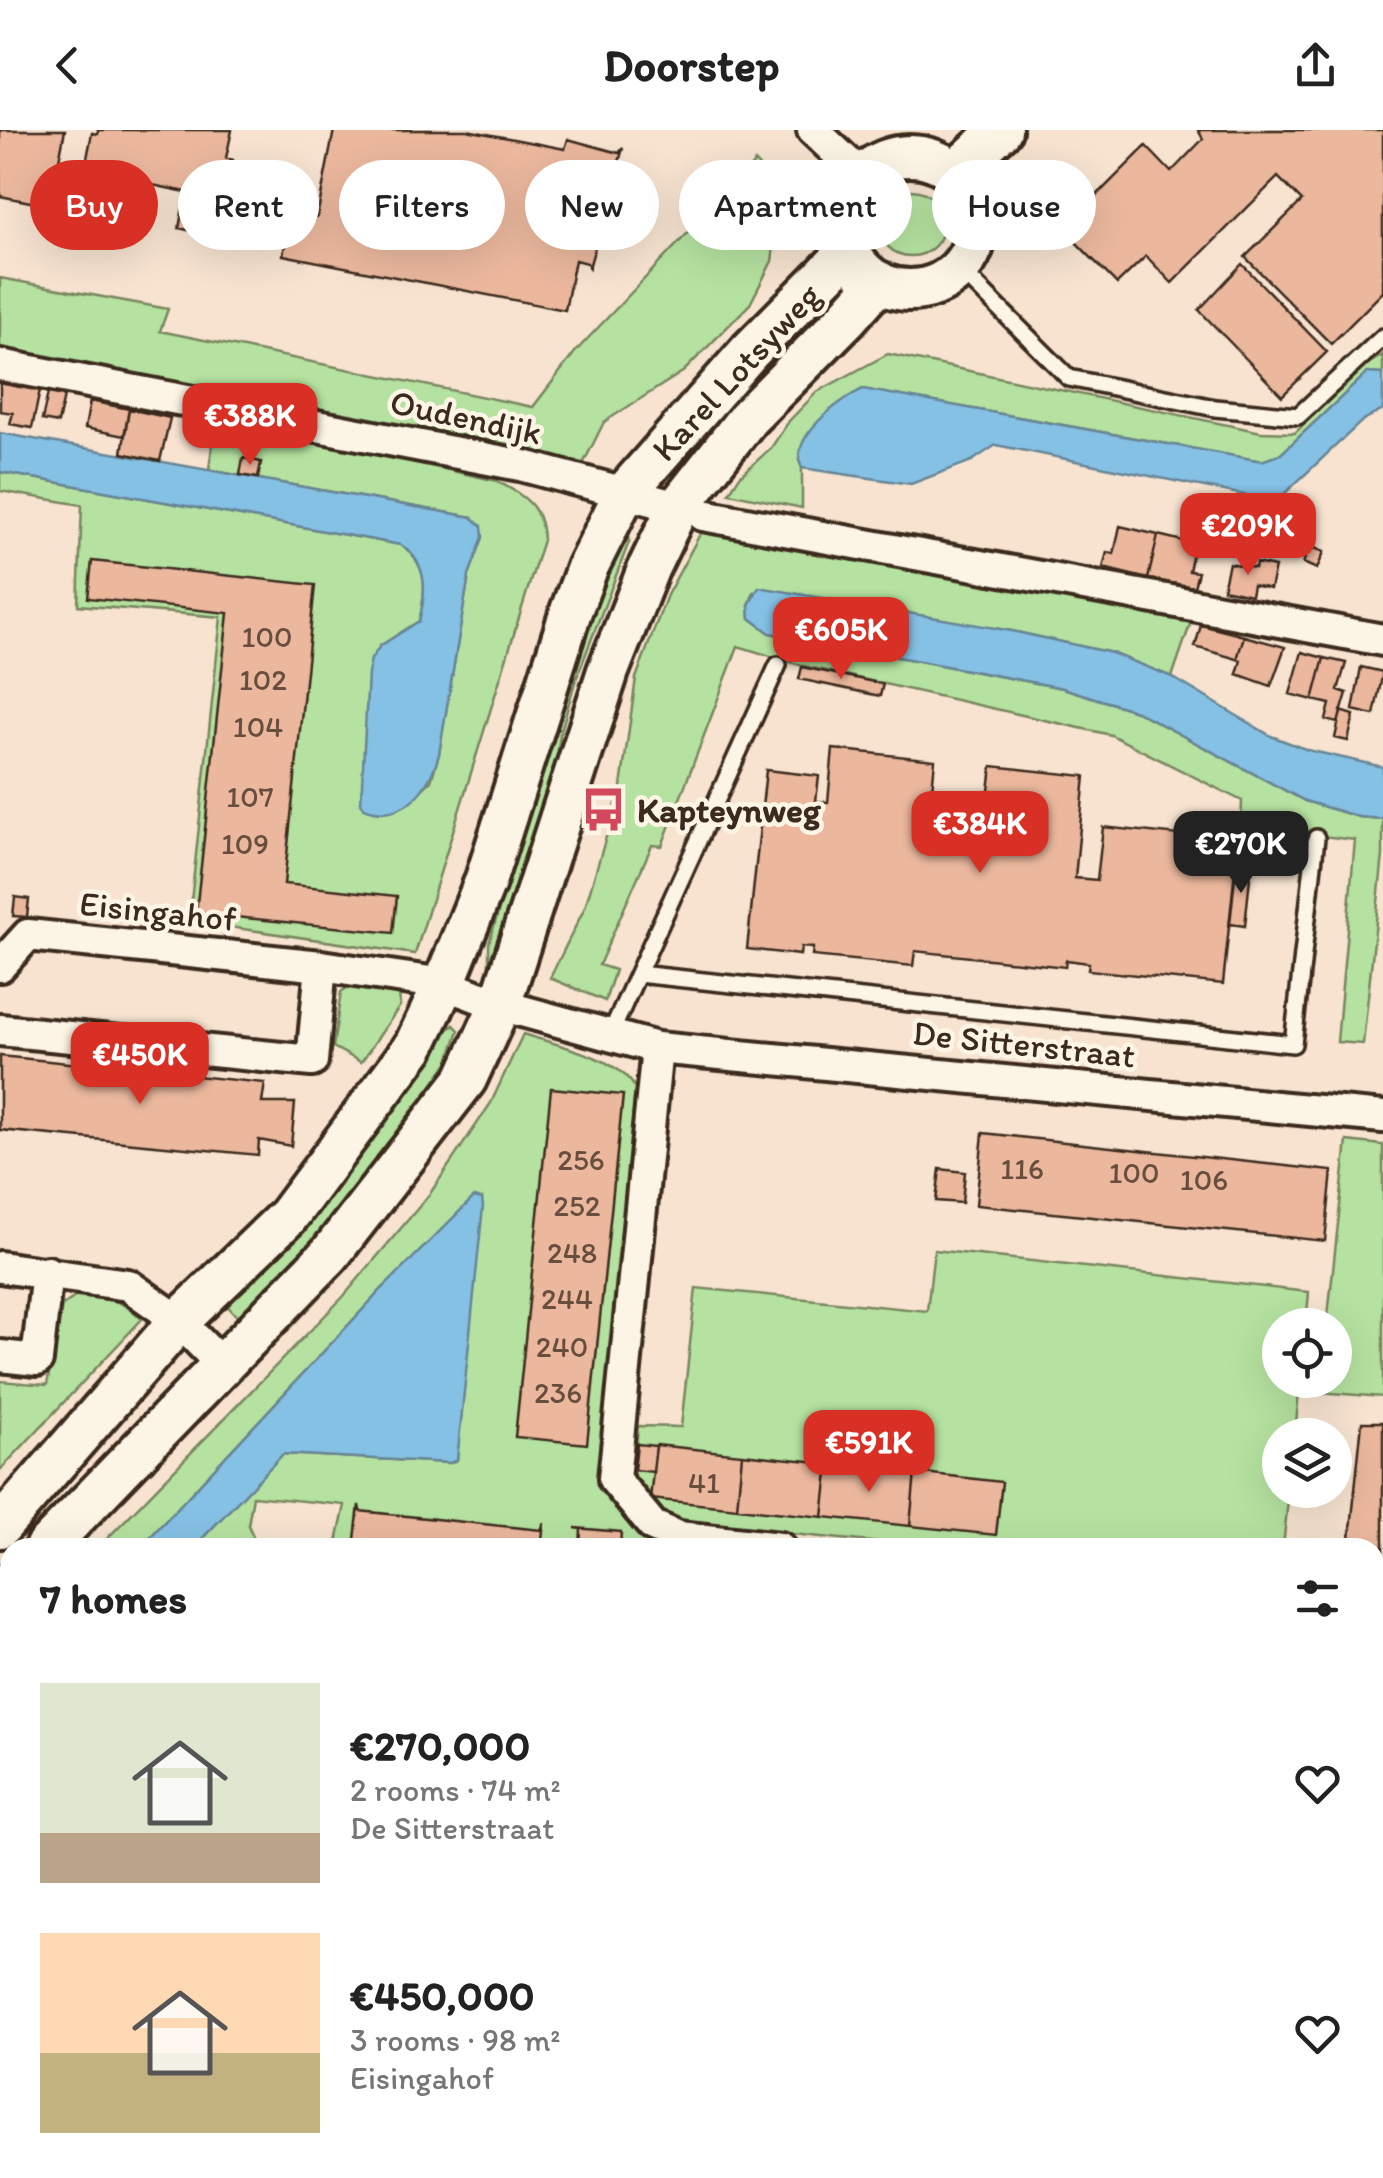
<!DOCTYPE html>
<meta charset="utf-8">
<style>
body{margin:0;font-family:Itim,sans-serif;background:#f6f6f6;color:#222;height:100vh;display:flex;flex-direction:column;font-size:38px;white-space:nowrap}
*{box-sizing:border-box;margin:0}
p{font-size:32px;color:#767676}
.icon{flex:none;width:55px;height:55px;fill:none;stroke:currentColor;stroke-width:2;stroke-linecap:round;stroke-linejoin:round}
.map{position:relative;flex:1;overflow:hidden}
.panel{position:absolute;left:0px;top:1408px;width:1385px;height:642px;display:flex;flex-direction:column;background:#fff;border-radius:30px 30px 0 0;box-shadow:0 10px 40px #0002}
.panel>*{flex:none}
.top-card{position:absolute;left:30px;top:30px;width:1325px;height:90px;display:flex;gap:20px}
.tools{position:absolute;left:1262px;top:1178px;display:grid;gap:20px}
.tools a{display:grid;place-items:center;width:90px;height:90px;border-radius:50%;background:#fff;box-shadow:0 10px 40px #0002;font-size:50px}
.price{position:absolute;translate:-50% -85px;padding:0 22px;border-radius:20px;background:#d93025;color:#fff;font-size:32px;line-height:65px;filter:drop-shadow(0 2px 5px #0008)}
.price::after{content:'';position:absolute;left:50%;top:60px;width:30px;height:22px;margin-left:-15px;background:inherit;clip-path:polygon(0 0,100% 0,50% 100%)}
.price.on{background:#222;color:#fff}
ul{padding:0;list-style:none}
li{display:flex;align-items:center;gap:30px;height:250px;padding:0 40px}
li span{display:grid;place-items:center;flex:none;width:280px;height:200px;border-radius:0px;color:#555}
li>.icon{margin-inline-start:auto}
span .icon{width:120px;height:120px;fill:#fffc;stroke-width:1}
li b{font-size:42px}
h2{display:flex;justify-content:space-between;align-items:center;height:120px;padding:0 40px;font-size:42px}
.pill{padding:0 35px;border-radius:45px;background:#fff;box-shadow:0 10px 40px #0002;font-size:35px;line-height:90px}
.pill.on{background:#d93025;color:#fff}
header{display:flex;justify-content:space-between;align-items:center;height:130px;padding:0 40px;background:#fff;font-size:45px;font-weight:700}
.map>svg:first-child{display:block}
</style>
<header><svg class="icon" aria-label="back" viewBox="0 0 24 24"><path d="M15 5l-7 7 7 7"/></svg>Doorstep<svg class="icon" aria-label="share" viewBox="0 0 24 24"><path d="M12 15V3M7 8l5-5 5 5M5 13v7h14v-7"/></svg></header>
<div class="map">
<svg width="1383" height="2048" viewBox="0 0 1383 2048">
<rect width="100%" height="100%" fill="#f7e3d0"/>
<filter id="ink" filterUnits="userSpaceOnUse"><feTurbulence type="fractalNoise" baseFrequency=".01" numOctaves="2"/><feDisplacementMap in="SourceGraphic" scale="20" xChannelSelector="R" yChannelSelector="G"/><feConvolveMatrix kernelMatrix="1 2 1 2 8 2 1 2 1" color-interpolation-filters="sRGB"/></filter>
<g filter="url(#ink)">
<path fill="#b5e2a0" stroke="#78865f" stroke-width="2.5" d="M755,32L776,55L780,71L772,131L750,174L684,241L604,292L584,332L577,336L0,224V148L168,179L160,201L533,277L576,221Z
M878 93a33 33 0 1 1 66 0a33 33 0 1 1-66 0Z
M888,224L1261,302L1295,303L1366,235L1383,225V244L1367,243L1281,324L1262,331L863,259L799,330L802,338V378L729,363L740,346L771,318L789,291L817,262Z
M245,294L497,351C525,367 542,375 543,410L415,824L189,791L221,487L78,475L82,375L0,361V342L401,415C428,433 427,461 419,491L380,516L406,674L431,651L439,624L469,445L483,407L472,387L209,340L213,308Z
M630,385L629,412L575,552L560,605L552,662L503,822L489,834V813L536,655L554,551Z
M705,395L1192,489L1172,547L1112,523L1012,501L754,462L749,475L750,488L770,503L1063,558L1136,581L1305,671L1359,687L1383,689V725L1363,914L1337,912L1355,710L1241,696L1242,671L1111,605L800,535L738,516L662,716L652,715L599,835L615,840L605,871L550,848L585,777L621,657L636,548L667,465Z
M350,856L399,861L400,876L361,932L333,917L341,862Z
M454,895L459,900L449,931L320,1116L244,1194L221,1169L431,912Z
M523,904C556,915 619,927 635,958L603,1359L657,1417H336L345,1375L253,1366L248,1395L258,1417H194L283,1324L450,1333L457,1330L482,1069L382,1159L141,1417L98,1418L343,1167L429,1065L491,973Z
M1347,1011L1383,1015V1267L1319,1262L1321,1250H1335V1195H1327Z
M934,1120L1309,1162L1306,1195H1280V1250H1300L1295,1305H1280V1360H1289L1283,1417H919L675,1392L632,1354L638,1296L681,1297L696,1158L927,1181Z
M79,1164C105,1165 123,1171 142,1189L0,1340V1251L47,1255L62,1176Z
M186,2040H352V2048H188Z"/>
<path fill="#85c1e5" stroke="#678595" stroke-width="2.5" d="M1367,243L1383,244V280L1363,290L1281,367L1264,369L996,315L972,331L911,354L802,338C788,308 839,270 863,259L1262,331L1281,324Z
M0,303L472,387L482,396L483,407L469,445L439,624C430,657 404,694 364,678L361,673L368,544L371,529L380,516L419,491C427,461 428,433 401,415L0,342Z
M759,457L1012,501L1112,523L1172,547L1271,606L1308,620L1383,637V689L1359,687L1305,671L1136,581L1063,558L770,503L750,488L749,475Z
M474,1067L482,1069L483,1076L457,1330L450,1333L283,1324L194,1417H141L382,1159Z
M10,1559V1700L0,1689V1570Z"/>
<path fill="#ebb89e" stroke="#3b2a1e" stroke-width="2.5" d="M0,0H65L50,76L0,66Z
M98,0H232L226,28L233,30L218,107L179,98L186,62L123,49L116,86L77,79L92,3L98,4Z
M334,0H467L565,19L568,9L619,23L623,18L589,138L587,133L575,130L565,180L283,125L292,81L317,87Z
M1383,0V162L1331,214L1245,127L1302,71L1278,47L1172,153L1146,126L1117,154L1063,99L1146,16L1171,42L1203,9L1198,0Z
M1242,134L1327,222L1282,266L1199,180Z
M0,253L40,260L32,298L10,294L13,283L0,281Z
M48,263L64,266L58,293L42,290Z
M90,271L129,279L124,306L85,298Z
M129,279L170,288L160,331L122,323Z
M243,328L261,332L258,348L240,345Z
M1120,396L1158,405L1148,449L1103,438L1107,422L1114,424Z
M1158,405L1195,414L1189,441L1198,442L1194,457L1148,449Z
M1310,416L1324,422L1317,439L1303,433Z
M92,431L315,455L284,754L397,766L393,803L196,783L228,483L88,468Z
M1229,433L1255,438L1256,433L1275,437L1270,459L1253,455L1251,465L1223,459Z
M1201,495L1244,506L1237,529L1195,517Z
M1244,506L1285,517L1271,556L1237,544L1241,530L1237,529Z
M1302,522L1324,528L1313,570L1290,564Z
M1324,528L1346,533L1338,560L1347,563L1338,593L1326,590L1330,574L1313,570Z
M802,537L883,554L880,566L799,549Z
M1361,537L1383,542L1374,585L1353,580Z
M1341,581L1354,585L1348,611L1335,608Z
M833,619L935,630L930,680L986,685L992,636L1085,646L1075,748L1097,750L1103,697L1238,711L1223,854L1088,840L1089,833L1066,830L1065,837L915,821L913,836L812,826L813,818L801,817L800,825L747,819L766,640L819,646L816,671L828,672Z
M1236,737L1251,738L1245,796L1230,794Z
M15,767L29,769L27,787L13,786Z
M0,926L265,953L262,973H295L291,1016L259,1010L258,1025L0,1000Z
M551,958L623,965L587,1314L515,1307Z
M983,1003L1332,1041L1325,1111L976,1075Z
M940,1039L965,1042L962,1073L936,1071Z
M1362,1292H1383V1445H1375V1418H1349Z
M637,1314L656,1316L653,1342L634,1340Z
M656,1315L742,1324L737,1378L650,1369Z
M742,1324L829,1333L823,1387L737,1378Z
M829,1333L915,1342L910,1396L823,1387Z
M915,1342L1002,1352L996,1405L910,1396Z
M359,1375L360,1381L541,1400L544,1393L541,1418H354Z
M575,1398L621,1402L620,1418H580L581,1399Z
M1383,1630V1781L1375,1780V1706Z
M352,2040H425V2048H352Z
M863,2040H894L893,2048H862Z
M894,2040H940L939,2048H893Z
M1228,2040H1362L1383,2042V2048H1227Z"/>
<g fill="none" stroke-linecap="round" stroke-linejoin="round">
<defs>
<path id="service" d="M959,138L1069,248L1215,278L1298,286L1383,207
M638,844L1293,914L1316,708
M610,905L778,535"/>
<path id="pedestrian" d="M978,2048L979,2040"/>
<path id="minor" d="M813,0L862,46
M0,235L520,335L678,377
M703,385L1383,510
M0,836L28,805L321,836L444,854L500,875L657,918L1383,987
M0,900L312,931L321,836
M657,918L614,1349L653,1396L678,1407
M0,1137L128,1155L179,1191L221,1234
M0,1226L37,1230L47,1142
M677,1418L678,1407L780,1418
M469,2048L470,2040
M620,2048L621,2040"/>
<path id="tertiary" d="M843 93a67 67 0 1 1 134 0a67 67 0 1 1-134 0Z
M955,42L1001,0
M0,1397L179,1191L288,1086L414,917L444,854L485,752L571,481L587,438L624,364L750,221L849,121
M45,1418L330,1124L466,949L500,875L608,541L649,437L678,377L748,288L847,188L879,152
M0,1464L10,1454
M0,1842L10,1856
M0,1966L10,1979
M55,2040L60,2048
M130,2040L133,2048"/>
</defs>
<use href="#service" stroke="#3b2a1e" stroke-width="22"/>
<use href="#pedestrian" stroke="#3b2a1e" stroke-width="30"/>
<use href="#minor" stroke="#3b2a1e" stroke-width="38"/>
<use href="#tertiary" stroke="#3b2a1e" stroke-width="48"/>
<use href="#service" stroke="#fcf5e5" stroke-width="15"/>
<use href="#pedestrian" stroke="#fcf5e5" stroke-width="22"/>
<use href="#minor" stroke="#fcf5e5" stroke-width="30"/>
<use href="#tertiary" stroke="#fcf5e5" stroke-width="40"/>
</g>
</g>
<defs>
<symbol id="bus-bare" viewBox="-9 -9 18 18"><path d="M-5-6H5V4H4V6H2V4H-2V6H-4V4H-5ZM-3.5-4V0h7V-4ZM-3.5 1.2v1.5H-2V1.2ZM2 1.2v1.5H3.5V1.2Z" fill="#d1495b" stroke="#fcf5e5" stroke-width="2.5" paint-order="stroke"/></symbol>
</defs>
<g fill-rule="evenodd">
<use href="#bus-bare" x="572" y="648" width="63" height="63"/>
</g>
<g text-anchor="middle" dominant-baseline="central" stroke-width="9" stroke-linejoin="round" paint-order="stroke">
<g font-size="30" fill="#674e3e">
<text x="267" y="506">100</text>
<text x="263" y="549">102</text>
<text x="258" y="596">104</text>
<text x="250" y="666">107</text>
<text x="245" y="713">109</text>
<text x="581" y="1029">256</text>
<text x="1022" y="1038">116</text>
<text x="1134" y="1042">100</text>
<text x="1204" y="1049">106</text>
<text x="577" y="1075">252</text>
<text x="572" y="1122">248</text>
<text x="567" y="1168">244</text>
<text x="562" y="1216">240</text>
<text x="558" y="1262">236</text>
<text x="704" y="1352">41</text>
</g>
<g font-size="35" fill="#3b2a1e" stroke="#fcf5e5">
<text transform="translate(736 242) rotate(-47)">Karel Lotsyweg</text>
<text transform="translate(466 287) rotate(12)">Oudendijk</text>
<text transform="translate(158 781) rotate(6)">Eisingahof</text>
<text transform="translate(1024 914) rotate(6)">De Sitterstraat</text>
</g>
<g font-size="35" font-weight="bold" fill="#3b2a1e" stroke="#fcf5e5" text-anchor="start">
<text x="637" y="680">Kapteynweg</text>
</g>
</g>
</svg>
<div class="tools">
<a><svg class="icon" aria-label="locate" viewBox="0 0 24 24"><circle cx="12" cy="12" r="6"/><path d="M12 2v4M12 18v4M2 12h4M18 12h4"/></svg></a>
<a><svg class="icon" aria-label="layers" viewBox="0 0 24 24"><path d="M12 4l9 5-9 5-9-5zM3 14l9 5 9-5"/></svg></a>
</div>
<b class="price" style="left:250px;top:338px">€388K</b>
<b class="price" style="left:1248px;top:448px">€209K</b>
<b class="price" style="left:841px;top:552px">€605K</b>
<b class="price" style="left:980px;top:746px">€384K</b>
<b class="price on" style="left:1241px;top:766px">€270K</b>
<b class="price" style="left:140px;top:977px">€450K</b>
<b class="price" style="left:869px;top:1365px">€591K</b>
<div class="top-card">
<a class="pill on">Buy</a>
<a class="pill">Rent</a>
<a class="pill">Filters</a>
<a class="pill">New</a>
<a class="pill">Apartment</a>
<a class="pill">House</a>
</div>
<section class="panel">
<h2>7 homes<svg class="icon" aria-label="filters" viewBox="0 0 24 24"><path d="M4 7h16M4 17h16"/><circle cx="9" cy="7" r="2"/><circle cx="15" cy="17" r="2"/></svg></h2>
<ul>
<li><span style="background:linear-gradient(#dfe7d0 75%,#b9a48a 0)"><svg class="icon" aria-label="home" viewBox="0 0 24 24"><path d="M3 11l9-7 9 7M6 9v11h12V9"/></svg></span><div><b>€270,000</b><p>2 rooms · 74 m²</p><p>De Sitterstraat</p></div><svg class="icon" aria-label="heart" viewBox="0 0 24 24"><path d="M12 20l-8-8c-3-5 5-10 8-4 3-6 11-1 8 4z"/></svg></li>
<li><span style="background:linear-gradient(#ffd9b3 60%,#c2b280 0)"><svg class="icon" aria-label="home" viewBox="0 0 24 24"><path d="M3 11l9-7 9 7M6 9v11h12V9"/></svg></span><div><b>€450,000</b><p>3 rooms · 98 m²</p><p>Eisingahof</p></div><svg class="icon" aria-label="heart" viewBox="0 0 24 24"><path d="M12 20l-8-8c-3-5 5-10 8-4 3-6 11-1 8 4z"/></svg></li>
</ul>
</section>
</div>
